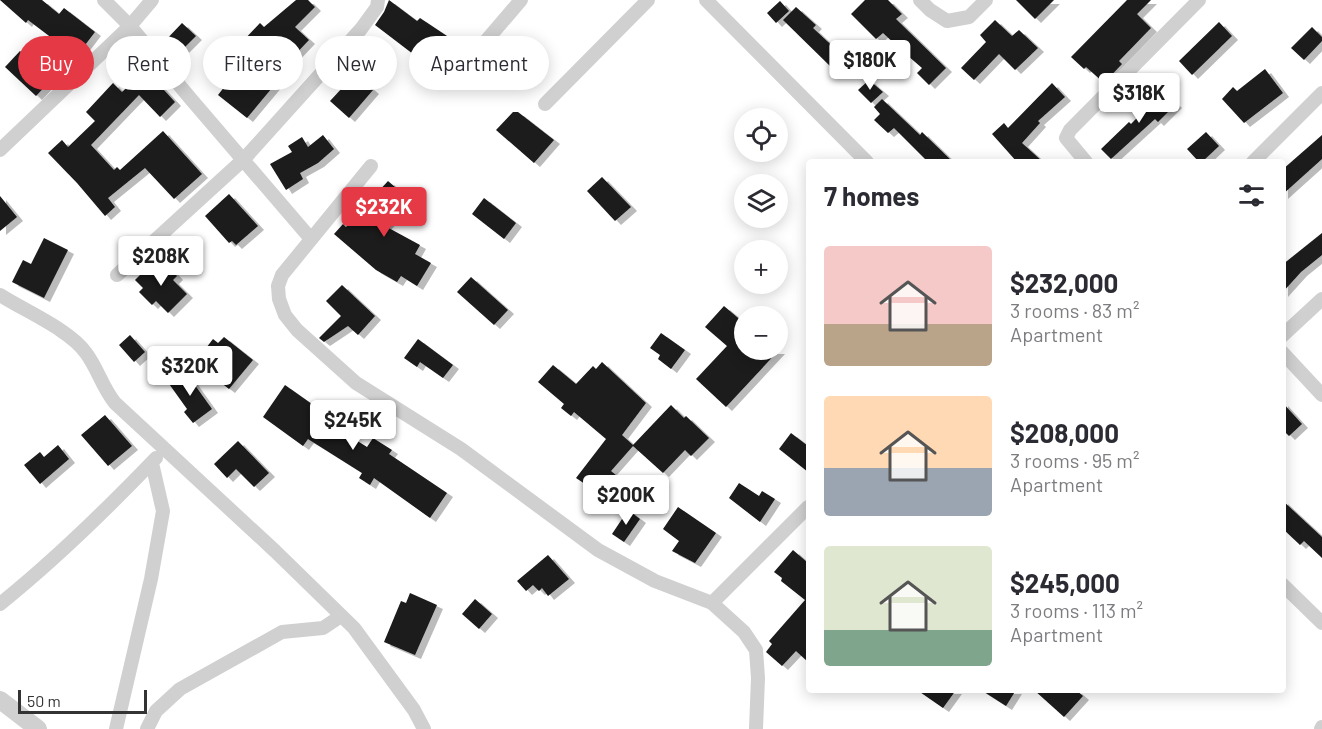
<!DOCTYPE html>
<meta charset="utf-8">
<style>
body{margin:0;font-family:Barlow,sans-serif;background:#f2f2f3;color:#2b2b33;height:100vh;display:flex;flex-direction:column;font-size:22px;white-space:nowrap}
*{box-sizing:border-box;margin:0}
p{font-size:20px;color:#7c7c81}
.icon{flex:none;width:33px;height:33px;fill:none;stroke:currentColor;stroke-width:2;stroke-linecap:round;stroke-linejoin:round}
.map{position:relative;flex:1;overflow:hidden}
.details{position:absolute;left:806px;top:159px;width:480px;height:534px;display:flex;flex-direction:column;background:#fff;border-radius:6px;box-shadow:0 3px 15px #0003}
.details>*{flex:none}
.guide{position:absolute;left:18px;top:36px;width:570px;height:54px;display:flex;gap:12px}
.controls{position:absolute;left:734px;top:108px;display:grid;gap:12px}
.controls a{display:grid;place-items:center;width:54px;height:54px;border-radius:50%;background:#fff;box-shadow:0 3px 15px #0003;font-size:30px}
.scale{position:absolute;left:18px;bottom:15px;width:129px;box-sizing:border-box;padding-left:6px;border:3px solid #333;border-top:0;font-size:16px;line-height:21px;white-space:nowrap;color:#333;-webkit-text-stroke:4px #fff;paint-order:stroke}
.price{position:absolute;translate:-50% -51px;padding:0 14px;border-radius:6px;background:#fff;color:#222;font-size:20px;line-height:39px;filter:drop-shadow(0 2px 3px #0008)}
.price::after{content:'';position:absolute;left:50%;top:36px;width:18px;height:14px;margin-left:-9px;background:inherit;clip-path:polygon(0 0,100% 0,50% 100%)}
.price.selected{background:#e63946;color:#fff}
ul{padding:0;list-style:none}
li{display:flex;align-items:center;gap:18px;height:150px;padding:0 18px}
li span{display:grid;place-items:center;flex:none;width:168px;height:120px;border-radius:6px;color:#555}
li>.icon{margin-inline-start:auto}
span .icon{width:72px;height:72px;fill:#fffc;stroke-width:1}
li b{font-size:26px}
h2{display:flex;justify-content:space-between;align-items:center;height:72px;padding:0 18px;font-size:26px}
.pill{padding:0 21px;border-radius:27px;background:#fff;box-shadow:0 3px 15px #0003;font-size:21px;line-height:54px}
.pill.selected{background:#e63946;color:#fff}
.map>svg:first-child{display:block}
</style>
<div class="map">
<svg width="1322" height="729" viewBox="0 0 1322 729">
<defs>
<filter id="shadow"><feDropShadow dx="6" dy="4" stdDeviation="0" flood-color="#0004"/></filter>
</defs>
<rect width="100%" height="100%" fill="#fff"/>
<path fill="#1a1a1a" filter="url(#shadow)" d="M0,0H42L59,14L64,8L95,32L72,62L61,54L65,48L28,20L26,23Z
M296,0H308L315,7L295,27L309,40L288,62L291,65L247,118L218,95L232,77L220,65L260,23L264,27Z
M389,0L417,21L420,18L459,44L442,68L438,65L434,70L375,25L384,12Z
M865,0H888L902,14L896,19L946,68L929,85L917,73L922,68L900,49L906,44L897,46L883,33L876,39L851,14Z
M1016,0H1054L1035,19Z
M1127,0H1151L1137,14L1151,28L1119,61L1122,64L1104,83L1086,67L1084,69L1071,57Z
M780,1L789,11L776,23L767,13Z
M796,7L816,25L813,28L842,55L831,67L783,20Z
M995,20L1012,36L1019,30L1038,48L1015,70L999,54L974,80L961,68L986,42L980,35Z
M1219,22L1232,36L1192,75L1179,61Z
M182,23L196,36L178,54L164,42Z
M1312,27L1322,37V41L1304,60L1291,48Z
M20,51L51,80L36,96L5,67Z
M1265,69L1283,93L1244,123L1222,99L1233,87L1237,91Z
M142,73L148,80L152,77L175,102L160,117L139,95L91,145L114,170L117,167L120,170L163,131L202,174L174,199L145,168L108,198L115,207L105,216L77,183L48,153L62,140L68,147L95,121L86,112L113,83L122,92Z
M359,78L373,90L349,118L330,101L344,86L348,90Z
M869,80L883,92L871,103L858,90Z
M1052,83L1065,97L1038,121L1040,123L1022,143L1043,162H1017L992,134L1004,123L1008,128Z
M1163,91L1176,104L1158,122L1155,119L1111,159L1101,149L1129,122L1131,124Z
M882,99L920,135L922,132L953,162H928L894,128L888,133L874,120L880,114L874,107Z
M513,112H518L554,140L534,163L496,130Z
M1206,132L1219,146L1202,162H1199L1187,149Z
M323,135L334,149L318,163L300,173L303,179L286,190L270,164L292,152L288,146L302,137L308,147Z
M1322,135V159L1282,195V170Z
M602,177L631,207L615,221L587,191Z
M388,181L409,199L385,226L420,245L415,254L431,263L417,286L401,276L397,282L376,270L334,234L343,224L346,227Z
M229,194L258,226L236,245L232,241L229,243L205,216Z
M0,196L17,217L0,231Z
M484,198L516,223L504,239L472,214Z
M1322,233V255L1301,272L1282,293V265Z
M44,238L68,250L44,298L12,282L23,260L31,264Z
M154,261L161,269L166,264L177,276L173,280L187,294L168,313L156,301L152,305L139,292L143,288L135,280Z
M471,277L508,310L494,325L457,292Z
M342,285L375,316L358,335L348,326L324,342L319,338L341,316L326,301Z
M724,306L744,323V350H779L726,407L696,379L727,346L705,327Z
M661,333L685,350L671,369L658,359L660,355L650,348Z
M130,335L145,352L134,362L119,345Z
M224,337L253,360L229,389L189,358L197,347L203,352L213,339L218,343Z
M418,339L453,365L443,378L420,362L417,367L404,358Z
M602,362L646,403L622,435L633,445L671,405L684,418L686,416L709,438L691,456L685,450L663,473L633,446L611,471L639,494L630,506L608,488L603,496L576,478L606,439L574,412L571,416L561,408L564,404L538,382L553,365L576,384L593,366L596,369Z
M181,371L192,381L212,409L193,423L184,412L187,409L167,381Z
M285,385L326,414L322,419L367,447L373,438L392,450L389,454L447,493L430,518L374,478L370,485L359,478L362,473L308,439L303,446L263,417Z
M1282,402L1302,424L1289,436L1282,429Z
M105,415L132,446L108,466L81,435Z
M791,433L808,446V472L779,449Z
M238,441L269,473L254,487L236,469L227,478L214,464Z
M58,445L69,459L40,484L24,465L40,452L44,457Z
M739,483L759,496L762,491L775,499L760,522L729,498Z
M1282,500L1322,537V558L1304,541L1300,545L1282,528Z
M678,507L716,533L695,563L672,551L679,541L663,529Z
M628,510L640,519L624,542L612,534Z
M793,550L808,563V662L796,651L782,666L766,652L772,644L769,641L805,600L781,581L782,578L774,572Z
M548,555L569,579L548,596L542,588L539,591L533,585L526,591L517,581Z
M410,593L437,605L415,655L384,642L401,601L406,603Z
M475,599L492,614L479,629L462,614Z
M917,690H956L943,708Z
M981,690H1016L1006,706Z
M1034,690H1076L1083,696L1064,717Z"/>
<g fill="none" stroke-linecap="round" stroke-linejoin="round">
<path stroke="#d0d0d0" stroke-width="14" d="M104,0L130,26L152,0
M706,0L867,162
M920,0L930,10L947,21L969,17L986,0
M485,42L521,0
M545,104L648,0
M0,150L130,26L190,98L311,239
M1086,162L1066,138L1070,130L1199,0
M1253,162L1322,93
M371,166L282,275L278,286L279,299L285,315L297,330L356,383L461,449L598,550L655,581L712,603L744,632L756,650L758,678L756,729
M117,275L244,159L361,29L377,7L378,0
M0,295C25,311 70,330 86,353C98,369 102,387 115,403L275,551L354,628L414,710L424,729
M1282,336L1322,299
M1282,352L1322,395
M1282,584L1322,623
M712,603L808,507
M0,604C56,559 107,509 156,458
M116,729L151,579L163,511L152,463
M147,729L156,711L180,689L282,632L323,628L341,616
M1321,729L1322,727"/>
<path stroke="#d0d0d0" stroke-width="18" d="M0,700L38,729"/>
</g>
</svg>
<div class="controls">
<a><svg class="icon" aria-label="locate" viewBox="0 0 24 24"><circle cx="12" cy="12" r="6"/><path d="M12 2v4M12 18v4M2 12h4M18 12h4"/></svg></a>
<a><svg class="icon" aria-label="layers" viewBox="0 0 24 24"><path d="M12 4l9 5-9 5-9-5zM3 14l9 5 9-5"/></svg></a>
<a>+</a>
<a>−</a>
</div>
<div class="scale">50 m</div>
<b class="price" style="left:870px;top:91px">$180K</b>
<b class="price" style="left:1139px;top:124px">$318K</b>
<b class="price selected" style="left:384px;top:238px">$232K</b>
<b class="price" style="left:161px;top:287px">$208K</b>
<b class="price" style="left:190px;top:397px">$320K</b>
<b class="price" style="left:353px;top:451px">$245K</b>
<b class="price" style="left:626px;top:526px">$200K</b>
<div class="guide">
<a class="pill selected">Buy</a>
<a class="pill">Rent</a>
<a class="pill">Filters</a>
<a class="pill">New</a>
<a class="pill">Apartment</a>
</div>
<section class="details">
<h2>7 homes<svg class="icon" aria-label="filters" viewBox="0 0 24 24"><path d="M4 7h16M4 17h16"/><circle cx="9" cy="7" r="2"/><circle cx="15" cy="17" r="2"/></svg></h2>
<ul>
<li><span style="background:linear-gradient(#f6c9c9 65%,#b9a48a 0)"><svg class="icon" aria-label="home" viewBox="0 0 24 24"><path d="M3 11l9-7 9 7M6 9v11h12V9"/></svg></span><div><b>$232,000</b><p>3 rooms · 83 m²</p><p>Apartment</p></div></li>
<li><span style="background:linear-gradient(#ffd9b3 60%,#9aa5b1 0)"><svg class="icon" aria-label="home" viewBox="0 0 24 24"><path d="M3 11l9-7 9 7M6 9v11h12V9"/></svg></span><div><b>$208,000</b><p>3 rooms · 95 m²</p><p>Apartment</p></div></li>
<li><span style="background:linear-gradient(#dfe7d0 70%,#7fa58c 0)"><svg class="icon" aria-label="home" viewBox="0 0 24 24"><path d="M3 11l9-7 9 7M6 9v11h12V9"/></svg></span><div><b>$245,000</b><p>3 rooms · 113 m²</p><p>Apartment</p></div></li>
</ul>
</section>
</div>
